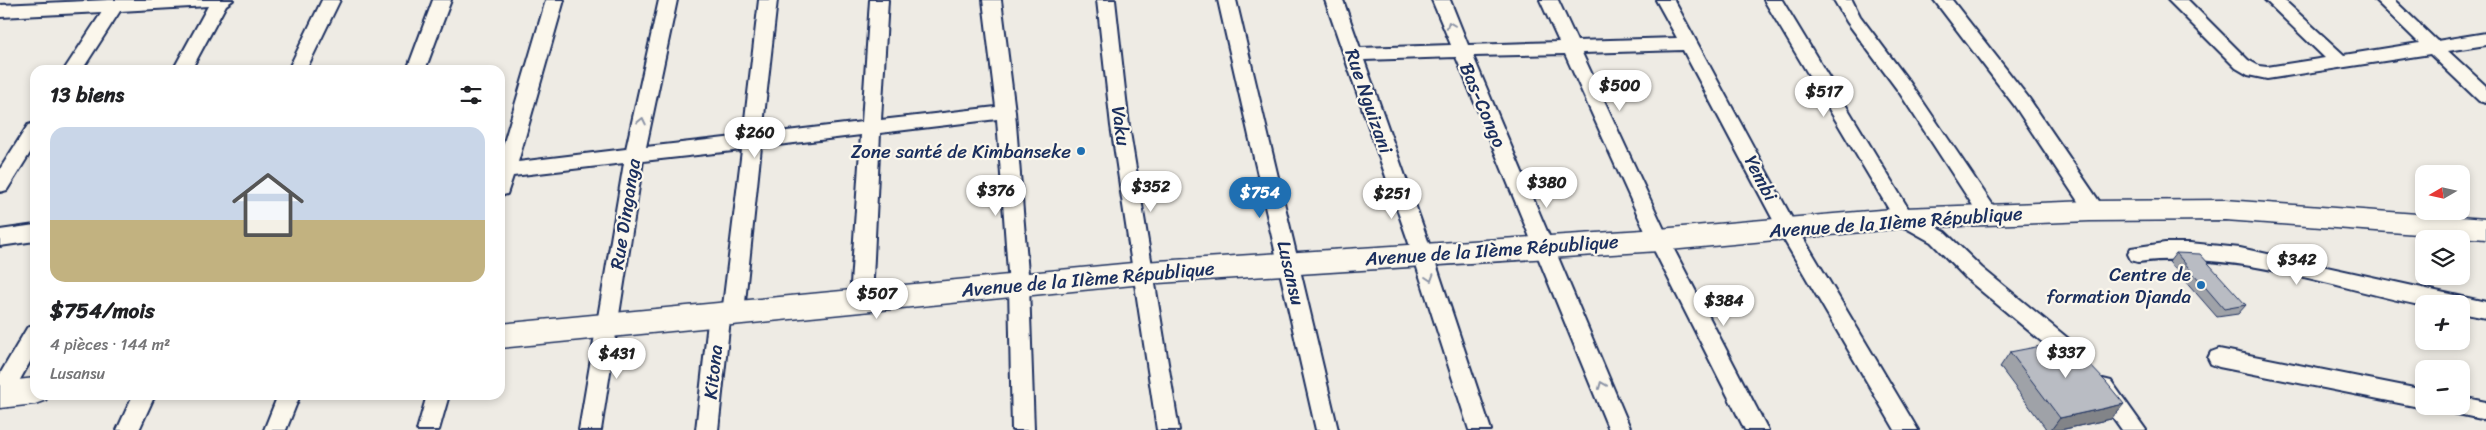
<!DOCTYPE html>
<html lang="fr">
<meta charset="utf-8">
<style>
body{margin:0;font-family:Sriracha,sans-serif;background:#f6f6f6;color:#202124;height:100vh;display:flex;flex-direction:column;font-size:19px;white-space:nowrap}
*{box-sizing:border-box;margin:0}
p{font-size:16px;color:#757577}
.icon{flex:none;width:28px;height:28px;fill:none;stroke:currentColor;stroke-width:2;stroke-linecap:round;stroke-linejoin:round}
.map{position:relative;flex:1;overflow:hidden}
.side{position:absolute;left:30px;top:65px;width:475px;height:335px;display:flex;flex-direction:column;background:#fff;border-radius:15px;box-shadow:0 2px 8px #0003}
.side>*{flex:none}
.needle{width:32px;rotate:261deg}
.fabs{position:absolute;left:2415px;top:165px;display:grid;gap:10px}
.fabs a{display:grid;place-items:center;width:55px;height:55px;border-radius:10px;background:#fff;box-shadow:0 2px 8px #0003;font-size:25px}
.price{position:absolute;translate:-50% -42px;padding:0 11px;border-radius:18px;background:#fff;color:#222;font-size:16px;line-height:32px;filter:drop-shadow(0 1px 2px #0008)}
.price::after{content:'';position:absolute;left:50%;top:30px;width:15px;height:11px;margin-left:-8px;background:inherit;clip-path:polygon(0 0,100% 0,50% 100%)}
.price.current{background:#1f6fb2;color:#fff}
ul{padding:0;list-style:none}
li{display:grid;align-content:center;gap:10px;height:265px;padding:0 20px}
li+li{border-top:1px solid #e0e0e0}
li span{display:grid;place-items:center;height:155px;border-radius:15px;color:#555}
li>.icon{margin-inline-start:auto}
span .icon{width:90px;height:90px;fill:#fffc;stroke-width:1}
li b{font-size:21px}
h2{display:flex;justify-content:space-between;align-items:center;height:60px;padding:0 20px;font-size:21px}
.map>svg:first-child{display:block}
</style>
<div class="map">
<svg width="2486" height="430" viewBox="0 0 2486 430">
<rect width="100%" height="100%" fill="#eeebe4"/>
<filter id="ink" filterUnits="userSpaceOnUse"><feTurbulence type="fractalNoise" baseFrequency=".02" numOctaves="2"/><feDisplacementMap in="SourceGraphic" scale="10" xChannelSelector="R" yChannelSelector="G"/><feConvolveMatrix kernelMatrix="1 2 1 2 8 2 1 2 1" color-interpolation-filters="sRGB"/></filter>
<g filter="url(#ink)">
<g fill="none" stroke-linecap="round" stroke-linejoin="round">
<defs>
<path id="street" d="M109,0H233L226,5L191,70H173L208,6L120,11L82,70H64L102,12L0,17V5Z
M322,0H340L306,70H288Z
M433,0H451L425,70H407Z
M546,0H564L518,162L626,149L659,0H677L646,147L743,136L759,0H777L762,134L862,122L870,0H888L881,120L996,107L983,0H1001L1015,112L1029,286L1034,430H1012L1009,286L997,119L880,133L872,299L868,305L861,307L854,305L850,299L861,135L761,147L744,312L741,318L730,319L718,430H696L709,313L712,307L723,306L742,150L643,161L601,430H579L624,163L513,176L507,194L500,196V156Z
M1097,0H1115L1129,126L1179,430H1157L1111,126Z
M1218,0H1236L1338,430H1316Z
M1325,0H1343L1360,48L1451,45L1432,0H1450L1468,45L1559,42L1540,0H1558L1577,41L1677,38L1656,0H1674L1795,224L1918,430H1895L1780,233L1683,50L1582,53L1669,240L1768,430H1745L1649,240L1565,54L1473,56L1631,430H1609L1456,57L1364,60L1433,255L1491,430H1469L1413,255Z
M1764,0H1782L1911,213L1945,232L1982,268L2087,354L2090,360L2087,366L2079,369L2071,366L1968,280L1931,242L1897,223Z
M1834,0H1852L1860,16L1911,84L1997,211L2000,216L1997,221L1990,223L1983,221L1899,92L1847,22Z
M1934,0H1952L2028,97L2101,204L2109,207L2112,212L2109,217L2102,219L2087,215L2014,105Z
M2168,0H2188L2248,60L2259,66L2267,67L2325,58L2265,0H2284L2344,55L2419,43L2375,0H2394L2437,41L2486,33V45L2448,51L2486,86V103L2479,101L2430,54L2267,79L2248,75L2236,68Z
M35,123V145L7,190L0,192V169L28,125Z
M35,225V241L0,246V230Z
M2165,243H2190L2240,248L2486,302V318L2461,313V304H2424V306C2329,286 2235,250 2138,262L2131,260L2128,254L2131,248Z
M35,325V353L8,401L0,403V374L27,328Z
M2219,349L2424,390V406H2430L2424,408L2219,367L2211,364L2208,358L2211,352Z
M2103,379L2111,381L2146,430H2122L2092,388L2095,381Z
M133,395H155L139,430H117Z
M278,395H300L286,430H264Z
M427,395H449L439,430H417Z
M2461,397L2486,402V420L2453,413L2450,406H2461Z"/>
<path id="secondary" d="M2225,200L2486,219V239L2225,220L2090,221L1904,228L1659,251L1143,284L500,348V324L1143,262L1659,229L1904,208L2090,201Z
M35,378V395H48L46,400L35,404L0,408V382Z"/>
</defs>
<use href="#street" stroke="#1b2f5e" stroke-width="4"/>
<use href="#secondary" stroke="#1b2f5e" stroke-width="3"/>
<use href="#street" fill="#fbf7ec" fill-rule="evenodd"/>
<use href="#secondary" fill="#fbf7ec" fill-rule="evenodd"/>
</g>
<path fill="#9fa2a8" stroke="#1b2f5e" d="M2176,253L2246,305L2238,314L2217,317L2169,262Z
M2010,352L2111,419L2060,430H2047L2000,367Z"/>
<path fill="#828488" stroke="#1b2f5e" d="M2124,404L2111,419L2060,430H2051L2060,418Z"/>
<path fill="#b9bcc3" stroke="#1b2f5e" d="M2176,253L2200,254L2246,305L2224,309Z
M2067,341L2106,382L2124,404L2060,418L2010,352Z"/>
<defs><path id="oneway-chevron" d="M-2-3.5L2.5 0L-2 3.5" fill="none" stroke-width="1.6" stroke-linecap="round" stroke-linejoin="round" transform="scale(1.25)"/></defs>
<g stroke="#8b93a5">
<use href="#oneway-chevron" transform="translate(1450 25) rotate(-111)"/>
<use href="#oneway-chevron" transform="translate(642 121) rotate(-78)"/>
<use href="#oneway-chevron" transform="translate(1430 278) rotate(72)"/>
<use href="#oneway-chevron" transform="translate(1602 385) rotate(-112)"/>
</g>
</g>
<g fill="#1f6fb2" stroke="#fbf7ec" stroke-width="2">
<circle cx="1081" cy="151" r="5"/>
<circle cx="2201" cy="285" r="5"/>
</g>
<g text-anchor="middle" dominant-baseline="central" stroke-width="4.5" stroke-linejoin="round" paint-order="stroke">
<g font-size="19" fill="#1b2f5e" stroke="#fbf7ec">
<text transform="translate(1369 101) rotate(71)">Rue Nguizani</text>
<text transform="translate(1483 105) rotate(67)">Bas-Congo</text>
<text transform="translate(1121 126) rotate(82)">Vaku</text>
<text transform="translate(1761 178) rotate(62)">Yembi</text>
<text transform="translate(625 214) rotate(-81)">Rue Dinganga</text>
<text transform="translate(1896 222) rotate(-4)">Avenue de la IIème République</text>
<text transform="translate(1492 250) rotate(-4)">Avenue de la IIème République</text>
<text transform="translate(1291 273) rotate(77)">Lusansu</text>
<text transform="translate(1088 279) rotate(-5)">Avenue de la IIème République</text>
<text transform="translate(713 372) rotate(-84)">Kitona</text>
</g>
<g font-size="19" fill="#1b2f5e" stroke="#fbf7ec" text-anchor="end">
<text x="1071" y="151">Zone santé de Kimbanseke</text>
<text x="2191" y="274">Centre de<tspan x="2191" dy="22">formation Djanda</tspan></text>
</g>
</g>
</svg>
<div class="fabs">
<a><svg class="needle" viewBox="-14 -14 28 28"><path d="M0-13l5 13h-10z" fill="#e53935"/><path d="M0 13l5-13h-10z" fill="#757577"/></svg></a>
<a><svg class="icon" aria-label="layers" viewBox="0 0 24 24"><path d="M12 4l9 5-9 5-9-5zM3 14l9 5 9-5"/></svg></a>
<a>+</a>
<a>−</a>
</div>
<b class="price" style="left:1620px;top:112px">$500</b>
<b class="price" style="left:1824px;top:118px">$517</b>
<b class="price" style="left:755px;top:159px">$260</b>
<b class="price" style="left:1547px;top:209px">$380</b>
<b class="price" style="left:1151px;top:213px">$352</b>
<b class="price" style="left:996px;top:217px">$376</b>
<b class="price current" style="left:1260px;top:219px">$754</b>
<b class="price" style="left:1392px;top:220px">$251</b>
<b class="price" style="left:2297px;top:286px">$342</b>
<b class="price" style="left:877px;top:320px">$507</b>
<b class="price" style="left:1724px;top:327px">$384</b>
<b class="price" style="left:2066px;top:379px">$337</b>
<b class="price" style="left:617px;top:380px">$431</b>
<section class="side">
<h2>13 biens<svg class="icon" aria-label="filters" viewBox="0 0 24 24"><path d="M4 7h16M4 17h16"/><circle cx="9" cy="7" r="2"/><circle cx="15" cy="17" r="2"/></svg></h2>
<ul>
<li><span style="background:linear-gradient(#c9d6e8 60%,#c2b280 0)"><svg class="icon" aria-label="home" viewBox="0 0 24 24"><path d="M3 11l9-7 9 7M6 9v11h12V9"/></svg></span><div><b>$754/mois</b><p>4 pièces · 144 m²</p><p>Lusansu</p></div></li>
</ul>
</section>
</div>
